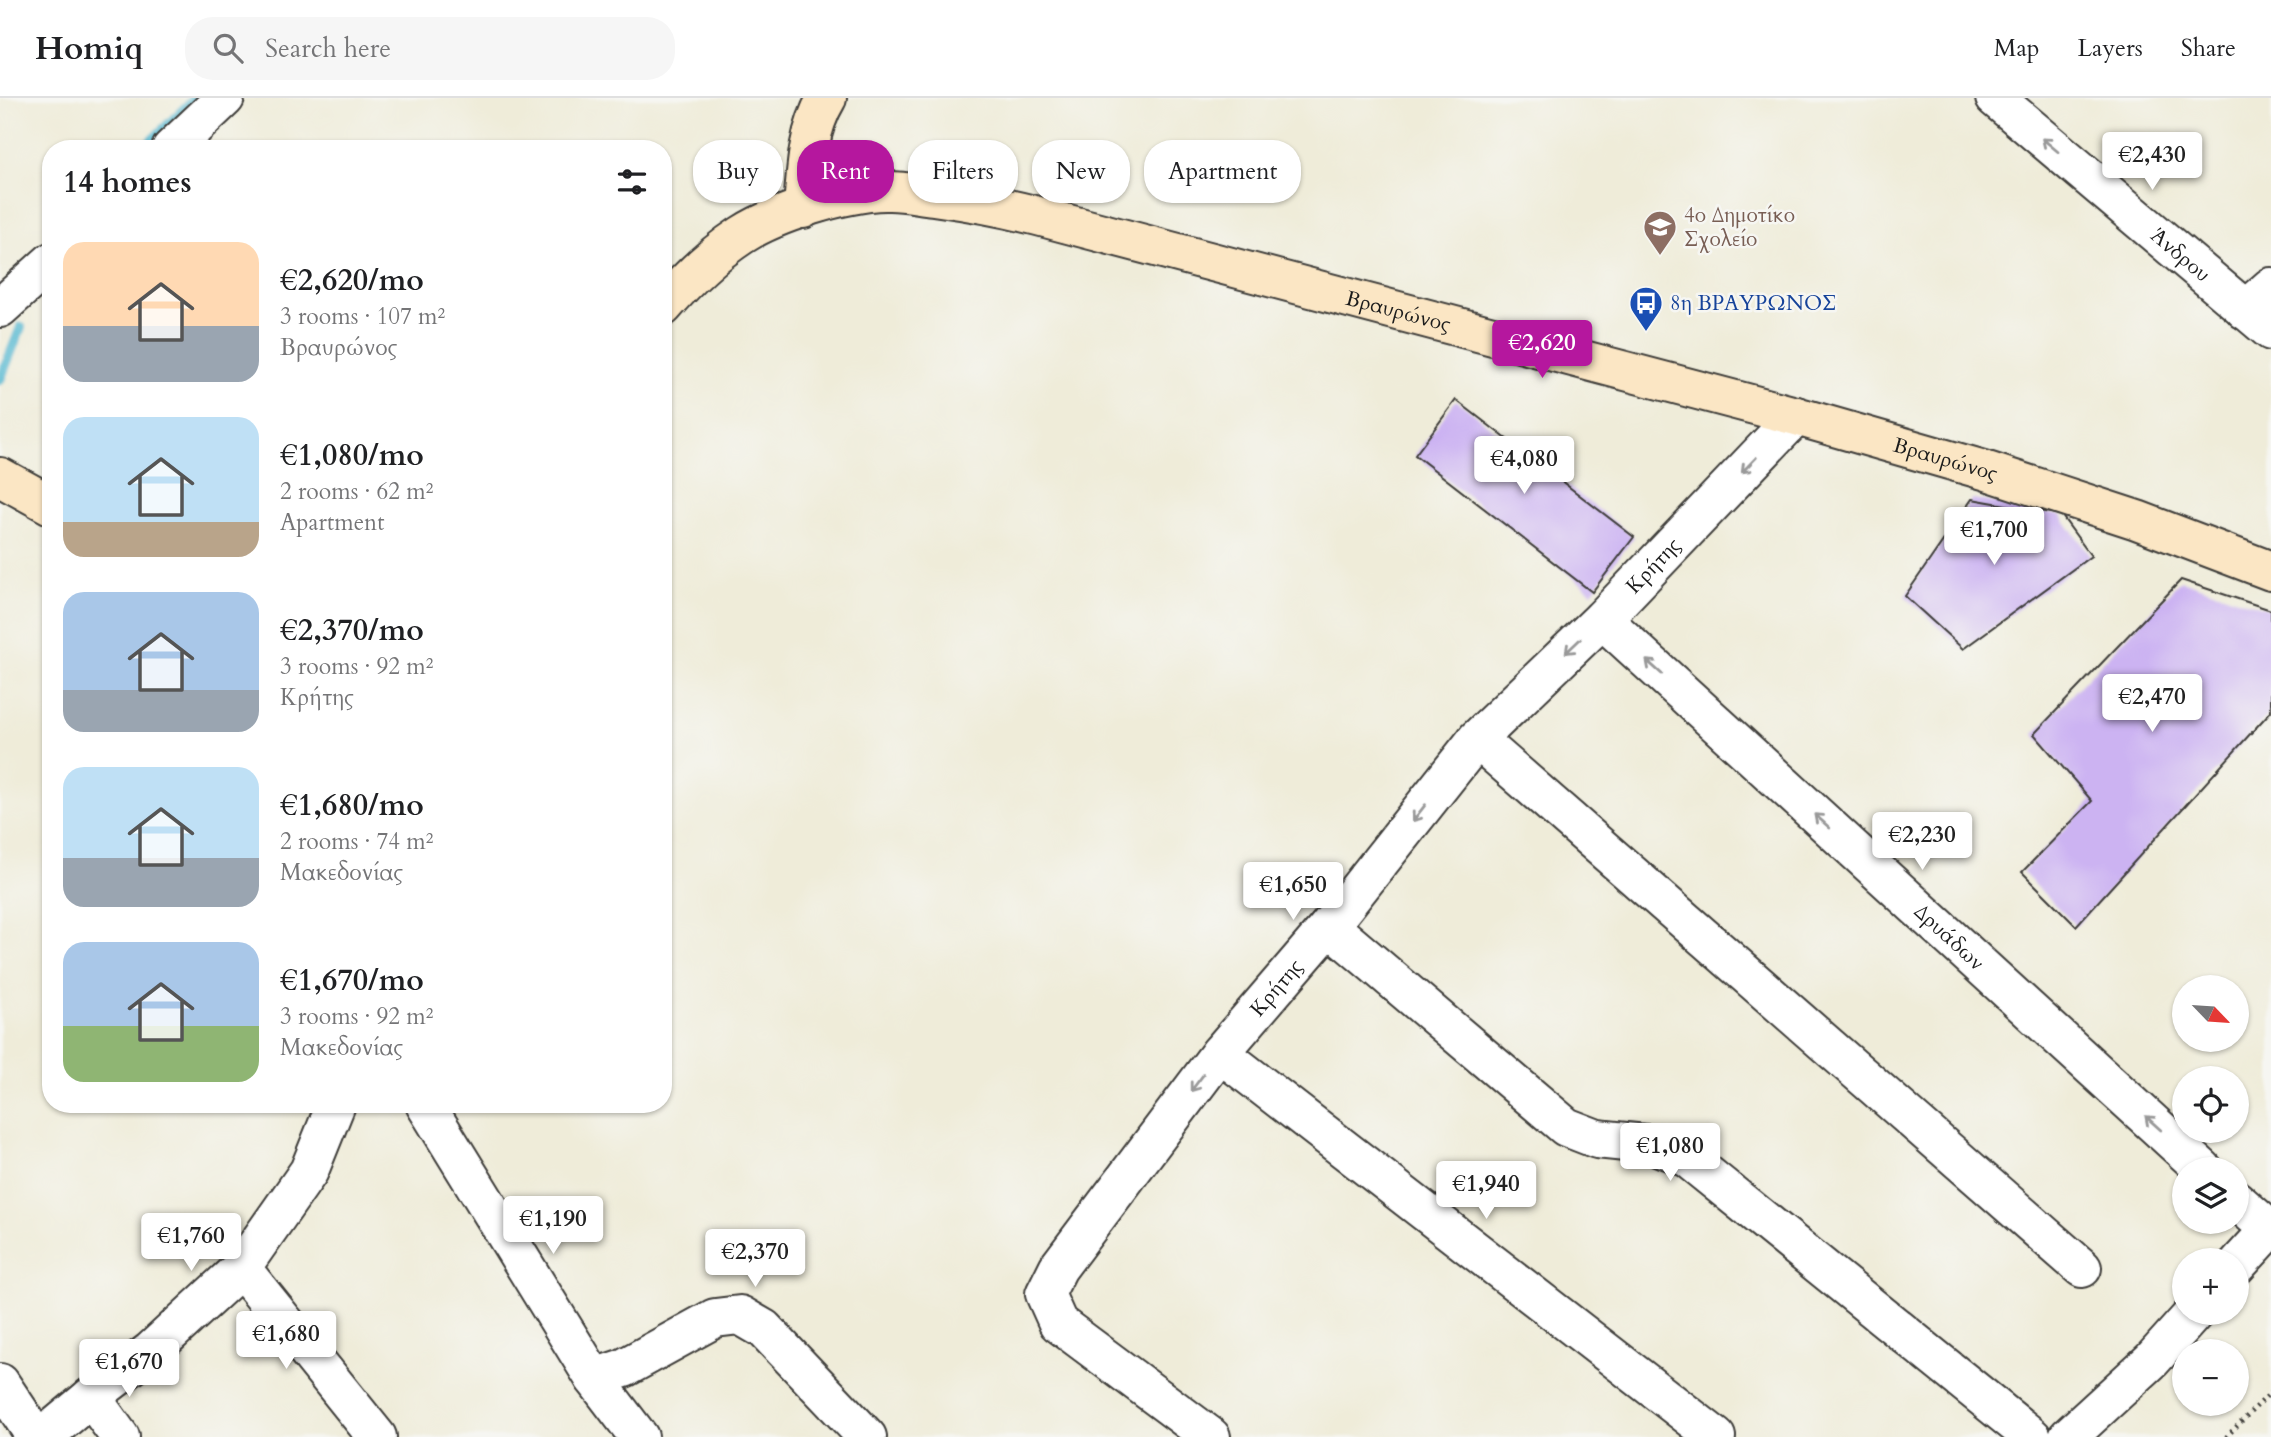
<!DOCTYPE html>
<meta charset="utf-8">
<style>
body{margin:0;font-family:Cardo,serif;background:#f6f6f6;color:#202124;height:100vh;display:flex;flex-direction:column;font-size:26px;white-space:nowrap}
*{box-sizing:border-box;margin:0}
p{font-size:23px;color:#757577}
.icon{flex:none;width:38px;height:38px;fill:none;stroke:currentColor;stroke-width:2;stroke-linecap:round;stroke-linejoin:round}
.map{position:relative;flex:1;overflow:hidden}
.drawer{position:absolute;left:42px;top:42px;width:630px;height:973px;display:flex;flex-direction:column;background:#fff;border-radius:28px;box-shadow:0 2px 5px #0004}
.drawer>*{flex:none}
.guide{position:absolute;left:693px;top:42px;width:665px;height:63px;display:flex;gap:14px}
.needle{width:46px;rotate:115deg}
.buttons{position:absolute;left:2172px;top:877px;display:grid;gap:14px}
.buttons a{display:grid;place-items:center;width:77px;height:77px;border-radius:50%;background:#fff;box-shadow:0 2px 5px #0004;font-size:35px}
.price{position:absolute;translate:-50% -60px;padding:0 16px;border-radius:7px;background:#fff;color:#222;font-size:23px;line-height:46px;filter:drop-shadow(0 2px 4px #0008)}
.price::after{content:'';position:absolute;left:50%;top:42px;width:21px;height:16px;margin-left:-10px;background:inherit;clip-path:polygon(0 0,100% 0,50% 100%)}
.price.active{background:#b5179e;color:#fff}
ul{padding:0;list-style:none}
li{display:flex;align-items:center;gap:21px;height:175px;padding:0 21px}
li span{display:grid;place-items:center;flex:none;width:196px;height:140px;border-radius:21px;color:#555}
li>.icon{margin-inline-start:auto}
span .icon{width:84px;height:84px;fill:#fffc;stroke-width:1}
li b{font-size:30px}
h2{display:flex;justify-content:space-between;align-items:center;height:84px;padding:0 21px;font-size:30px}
.tag{padding:0 24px;border-radius:28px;background:#fff;box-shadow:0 2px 5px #0004;font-size:24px;line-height:63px}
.tag.active{background:#b5179e;color:#fff}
header{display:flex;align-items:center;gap:42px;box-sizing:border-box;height:98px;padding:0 35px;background:#fff;border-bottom:2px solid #e0e0e0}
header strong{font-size:33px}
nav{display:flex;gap:38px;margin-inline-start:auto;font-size:24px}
.search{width:490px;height:63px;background:#f6f6f6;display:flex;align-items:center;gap:18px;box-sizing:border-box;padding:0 24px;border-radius:28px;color:#757577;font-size:26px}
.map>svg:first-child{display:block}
</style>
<header>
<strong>Homiq</strong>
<div class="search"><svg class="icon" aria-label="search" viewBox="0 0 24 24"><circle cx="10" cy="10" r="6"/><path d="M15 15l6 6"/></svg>Search here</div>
<nav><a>Map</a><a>Layers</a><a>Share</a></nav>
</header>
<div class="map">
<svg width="2271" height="1339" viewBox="0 0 2271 1339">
<rect width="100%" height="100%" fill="#f6f6f2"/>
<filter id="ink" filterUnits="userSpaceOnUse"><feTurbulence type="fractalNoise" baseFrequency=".0143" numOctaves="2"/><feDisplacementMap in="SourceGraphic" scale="14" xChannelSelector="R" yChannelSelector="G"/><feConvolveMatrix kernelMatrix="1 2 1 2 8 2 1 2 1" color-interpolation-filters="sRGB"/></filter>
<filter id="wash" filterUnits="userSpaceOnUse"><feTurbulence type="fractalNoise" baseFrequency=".00686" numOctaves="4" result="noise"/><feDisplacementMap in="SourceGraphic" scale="28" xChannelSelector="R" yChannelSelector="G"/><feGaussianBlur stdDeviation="1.57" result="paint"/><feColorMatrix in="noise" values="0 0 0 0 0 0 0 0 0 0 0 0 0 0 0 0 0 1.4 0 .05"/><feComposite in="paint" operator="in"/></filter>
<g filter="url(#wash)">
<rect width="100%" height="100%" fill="#efecd9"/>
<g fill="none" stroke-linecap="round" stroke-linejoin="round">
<path stroke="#52b7d0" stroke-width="10" d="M143,51L195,0
M0,282L21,229"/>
</g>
<g id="blocks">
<path fill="#ccb3f2" d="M1456,302L1634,439L1592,494L1415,357Z
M1972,401L2061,417L2091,458L1963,551L1905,498Z
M2181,482L2271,512V613L2076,828L2022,774L2092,703L2034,636Z"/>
</g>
</g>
<g filter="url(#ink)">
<use href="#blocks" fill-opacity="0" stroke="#3c3b38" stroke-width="2"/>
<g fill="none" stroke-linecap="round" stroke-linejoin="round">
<defs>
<g id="street">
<path id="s1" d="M1995,0L2271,233"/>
<path d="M171,51L225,0"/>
<path d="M0,210L51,164"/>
<path d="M2245,212L2271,189"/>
<path id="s2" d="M1602,521L2203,1071"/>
<path d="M1477,641L2082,1170"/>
<path d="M1329,828L1566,1029L1597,1041L1655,1047L1687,1060L2032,1339"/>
<path d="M1220,955L1716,1339"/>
<path d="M425,1006L594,1280L639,1339"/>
<path d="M2236,1102L2269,1131"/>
<path d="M2236,1168L2271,1130"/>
<path d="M241,1170L377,1339"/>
<path d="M594,1280L624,1270L715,1220L740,1217L764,1231L867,1339"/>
<path d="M0,1285L36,1339"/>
<path d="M91,1299L120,1339"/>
<path d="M43,1339L91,1299L151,1253L241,1170L309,1073L336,1006"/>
<path id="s3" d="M1211,1339L1058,1225L1045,1196L1058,1170L1220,955L1329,828L1477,641L1602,521L1796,318"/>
<path d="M2068,1339L2152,1262L2195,1214"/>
</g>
<g id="secondary">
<path d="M803,111C806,73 807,33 827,0"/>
<path id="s4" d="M663,209C686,182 713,156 742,137C776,115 845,94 885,93C901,92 917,96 933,98C969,103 1003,109 1038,118L1796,318L1984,372L2137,422L2271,473"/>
<path d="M0,379L51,407"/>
</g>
</defs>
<use href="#street" stroke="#3c3b38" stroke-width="42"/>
<use href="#secondary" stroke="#3c3b38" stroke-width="42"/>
<path stroke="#3c3b38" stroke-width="4.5" stroke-dasharray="2 5" stroke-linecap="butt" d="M2226,1339L2271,1294"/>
<use href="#street" stroke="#fff" stroke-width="38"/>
<use href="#secondary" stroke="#fbe6c4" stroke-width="38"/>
</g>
<defs><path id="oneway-shaft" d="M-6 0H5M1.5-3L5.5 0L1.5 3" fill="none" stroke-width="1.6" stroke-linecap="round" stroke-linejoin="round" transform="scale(1.75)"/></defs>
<g stroke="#999">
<use href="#oneway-shaft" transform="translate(2050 47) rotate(-140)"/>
<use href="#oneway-shaft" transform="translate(1749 367) rotate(134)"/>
<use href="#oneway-shaft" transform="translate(1573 548) rotate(136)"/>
<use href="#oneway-shaft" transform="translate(1654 569) rotate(-138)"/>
<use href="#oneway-shaft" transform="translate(1419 715) rotate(128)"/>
<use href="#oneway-shaft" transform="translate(1822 723) rotate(-138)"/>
<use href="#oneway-shaft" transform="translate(1197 985) rotate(127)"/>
<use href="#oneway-shaft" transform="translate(2153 1025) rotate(-138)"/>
</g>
</g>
<defs>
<symbol id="school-pin" viewBox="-11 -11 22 30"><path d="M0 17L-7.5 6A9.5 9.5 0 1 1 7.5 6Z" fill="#8d6e63" stroke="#f6f6f2"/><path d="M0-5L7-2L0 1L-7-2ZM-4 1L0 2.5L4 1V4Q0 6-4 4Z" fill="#fff"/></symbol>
<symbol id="bus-pin" viewBox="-11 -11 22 30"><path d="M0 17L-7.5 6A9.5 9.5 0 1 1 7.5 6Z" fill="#1a4fb4" stroke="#f6f6f2"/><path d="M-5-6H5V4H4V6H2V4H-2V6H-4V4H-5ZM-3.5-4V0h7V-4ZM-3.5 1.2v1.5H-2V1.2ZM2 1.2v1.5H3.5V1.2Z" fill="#fff"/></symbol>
</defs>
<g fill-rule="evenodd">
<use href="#school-pin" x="1641" y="110" width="38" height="52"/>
<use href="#bus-pin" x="1627" y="186" width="38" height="52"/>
</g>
<g text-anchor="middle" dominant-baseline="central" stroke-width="5" stroke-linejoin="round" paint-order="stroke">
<g font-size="21" fill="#785e54" stroke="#f6f6f2" text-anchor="start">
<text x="1684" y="117">4ο Δημοτίκο<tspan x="1684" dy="24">Σχολείο</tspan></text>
</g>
<g font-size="21" fill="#1c1c1c" stroke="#f6f6f2">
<text stroke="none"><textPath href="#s1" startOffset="243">Άνδρου</textPath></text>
<text stroke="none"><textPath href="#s4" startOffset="786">Βραυρώνος</textPath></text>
<text stroke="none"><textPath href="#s4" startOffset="1353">Βραυρώνος</textPath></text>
<text stroke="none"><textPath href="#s3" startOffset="1174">Κρήτης</textPath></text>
<text stroke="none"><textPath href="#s2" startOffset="471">Δρυάδων</textPath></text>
<text stroke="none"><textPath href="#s3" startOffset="607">Κρήτης</textPath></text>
</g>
<g font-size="21" fill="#164399" stroke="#f6f6f2" text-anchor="start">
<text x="1670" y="205">8η ΒΡΑΥΡΩΝΟΣ</text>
</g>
</g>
</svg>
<div class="buttons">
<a><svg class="needle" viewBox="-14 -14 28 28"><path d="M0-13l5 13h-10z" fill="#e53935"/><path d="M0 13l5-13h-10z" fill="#757577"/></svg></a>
<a><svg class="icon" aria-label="locate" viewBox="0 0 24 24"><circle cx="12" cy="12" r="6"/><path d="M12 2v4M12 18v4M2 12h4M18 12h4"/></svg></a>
<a><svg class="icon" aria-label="layers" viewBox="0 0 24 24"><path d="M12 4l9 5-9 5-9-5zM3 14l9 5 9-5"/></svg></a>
<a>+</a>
<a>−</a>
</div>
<b class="price" style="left:2152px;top:94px">€2,430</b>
<b class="price active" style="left:1542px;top:282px">€2,620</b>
<b class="price" style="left:1524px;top:398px">€4,080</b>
<b class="price" style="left:1994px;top:469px">€1,700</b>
<b class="price" style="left:2152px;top:636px">€2,470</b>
<b class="price" style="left:1922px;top:774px">€2,230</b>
<b class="price" style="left:1293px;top:824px">€1,650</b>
<b class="price" style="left:1670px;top:1085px">€1,080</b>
<b class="price" style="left:1486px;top:1123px">€1,940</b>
<b class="price" style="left:553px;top:1158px">€1,190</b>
<b class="price" style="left:191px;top:1175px">€1,760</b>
<b class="price" style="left:755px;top:1191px">€2,370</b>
<b class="price" style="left:286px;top:1273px">€1,680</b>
<b class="price" style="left:129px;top:1301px">€1,670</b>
<div class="guide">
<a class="tag">Buy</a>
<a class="tag active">Rent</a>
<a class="tag">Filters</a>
<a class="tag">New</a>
<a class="tag">Apartment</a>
</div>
<section class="drawer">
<h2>14 homes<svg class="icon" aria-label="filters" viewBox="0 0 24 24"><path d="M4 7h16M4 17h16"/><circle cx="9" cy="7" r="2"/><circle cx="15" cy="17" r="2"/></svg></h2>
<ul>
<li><span style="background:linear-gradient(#ffd9b3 60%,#9aa5b1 0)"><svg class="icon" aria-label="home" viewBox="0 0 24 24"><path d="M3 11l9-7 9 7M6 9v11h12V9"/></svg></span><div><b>€2,620/mo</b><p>3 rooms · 107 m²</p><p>Βραυρώνος</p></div></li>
<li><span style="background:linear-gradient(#bfe0f5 75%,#b9a48a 0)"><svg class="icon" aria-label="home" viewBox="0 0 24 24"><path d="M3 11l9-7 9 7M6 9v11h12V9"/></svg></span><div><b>€1,080/mo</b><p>2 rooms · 62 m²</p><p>Apartment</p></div></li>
<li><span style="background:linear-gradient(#a9c7e8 70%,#9aa5b1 0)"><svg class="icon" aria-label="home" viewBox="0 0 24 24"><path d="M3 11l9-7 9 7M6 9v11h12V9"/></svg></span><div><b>€2,370/mo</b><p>3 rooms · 92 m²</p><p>Κρήτης</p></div></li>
<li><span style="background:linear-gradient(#bfe0f5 65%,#9aa5b1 0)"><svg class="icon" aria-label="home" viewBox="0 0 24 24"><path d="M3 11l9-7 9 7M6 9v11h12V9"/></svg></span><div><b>€1,680/mo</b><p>2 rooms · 74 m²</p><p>Μακεδονίας</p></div></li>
<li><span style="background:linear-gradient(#a9c7e8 60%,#8fb573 0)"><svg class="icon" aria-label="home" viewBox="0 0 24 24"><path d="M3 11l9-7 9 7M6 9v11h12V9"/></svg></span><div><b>€1,670/mo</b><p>3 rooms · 92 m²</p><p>Μακεδονίας</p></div></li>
</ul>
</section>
</div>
